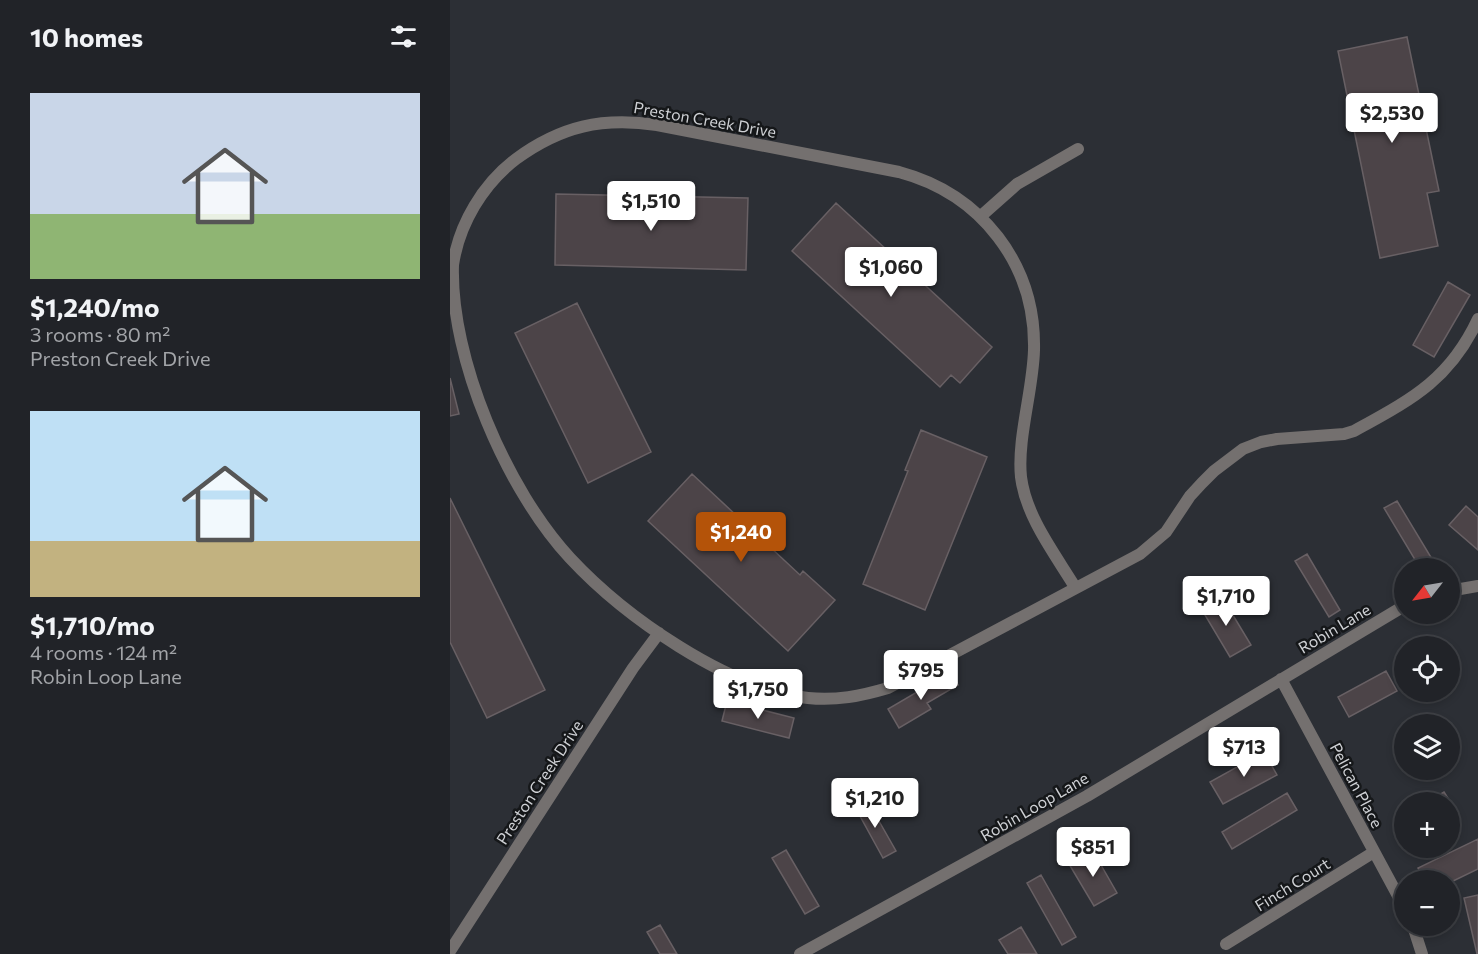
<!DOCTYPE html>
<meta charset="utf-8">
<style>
body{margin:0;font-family:Commissioner,sans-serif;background:#2d2f34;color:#f1f3f6;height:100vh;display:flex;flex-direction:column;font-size:22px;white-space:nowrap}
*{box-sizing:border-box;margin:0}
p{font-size:20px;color:#a2a4a8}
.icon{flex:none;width:33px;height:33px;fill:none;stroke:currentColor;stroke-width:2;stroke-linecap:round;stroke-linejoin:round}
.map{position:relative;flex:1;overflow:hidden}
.panel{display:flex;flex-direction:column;background:#212328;width:450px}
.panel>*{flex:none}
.needle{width:39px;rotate:239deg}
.fabs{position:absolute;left:944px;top:558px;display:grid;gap:12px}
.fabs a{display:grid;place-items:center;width:66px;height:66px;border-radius:50%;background:#212328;box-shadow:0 3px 9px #0003,0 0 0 2px #3e4045;font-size:30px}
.price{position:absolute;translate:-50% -51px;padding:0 14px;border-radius:6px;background:#fff;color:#222;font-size:20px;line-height:39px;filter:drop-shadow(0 2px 3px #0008)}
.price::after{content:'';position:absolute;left:50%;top:36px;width:18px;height:14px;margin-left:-9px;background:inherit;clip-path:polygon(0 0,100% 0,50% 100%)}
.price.current{background:#b45309;color:#fff}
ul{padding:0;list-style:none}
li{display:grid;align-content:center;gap:12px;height:318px;padding:0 30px}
li span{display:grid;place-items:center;height:186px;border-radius:0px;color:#555}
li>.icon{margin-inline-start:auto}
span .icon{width:108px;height:108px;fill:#fffc;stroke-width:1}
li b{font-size:26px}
h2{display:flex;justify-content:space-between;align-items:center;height:72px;padding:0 30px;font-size:26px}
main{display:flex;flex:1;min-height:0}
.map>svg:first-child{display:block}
</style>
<main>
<section class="panel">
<h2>10 homes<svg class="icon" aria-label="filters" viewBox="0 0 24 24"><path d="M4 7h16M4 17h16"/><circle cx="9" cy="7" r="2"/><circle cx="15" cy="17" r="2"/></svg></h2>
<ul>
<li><span style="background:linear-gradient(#c9d6e8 65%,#8fb573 0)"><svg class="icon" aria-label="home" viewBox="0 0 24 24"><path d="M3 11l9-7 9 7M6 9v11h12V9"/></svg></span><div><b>$1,240/mo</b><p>3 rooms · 80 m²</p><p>Preston Creek Drive</p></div></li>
<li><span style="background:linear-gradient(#bfe0f5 70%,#c2b280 0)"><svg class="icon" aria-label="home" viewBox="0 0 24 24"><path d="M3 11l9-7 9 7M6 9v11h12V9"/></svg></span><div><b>$1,710/mo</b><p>4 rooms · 124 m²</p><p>Robin Loop Lane</p></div></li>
</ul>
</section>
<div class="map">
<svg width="1028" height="954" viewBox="0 0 1028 954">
<rect width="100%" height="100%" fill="#2c2f35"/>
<path fill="#4c4448" stroke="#686064" stroke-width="1.5" d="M957,37L989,191L977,193L988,246L930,258L888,51Z
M106,194L298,198L296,270L105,265Z
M386,203L542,347L510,383L501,375L490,387L342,251Z
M998,282L1020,295L984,357L963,345Z
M127,303L201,452L138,483L65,333Z
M0,378L9,414L0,416Z
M471,430L537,457L475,610L413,584L458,471L455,470Z
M242,474L350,575L353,571L385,600L338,651L198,521Z
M0,498L95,690L37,718L0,642Z
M947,501L985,564L978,568H970L934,508Z
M1016,506L1028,517V550L999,525Z
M857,554L890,610L879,617L845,561Z
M772,597L801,645L780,657L752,610Z
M936,671L947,691L899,717L888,697Z
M501,672L508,685L477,703L481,709L449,728L438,709Z
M277,701L344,718L339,738L272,721Z
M814,752L827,775L773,804L760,782Z
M994,792L1009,816L999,822V802H977Z
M837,793L847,810L782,849L772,832Z
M417,800L446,851L433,858L405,807Z
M1028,839V869L999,883V880H975L968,868Z
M336,850L369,906L355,914L322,858Z
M643,851L667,893L644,906L619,864Z
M591,875L626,937L612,945L577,883Z
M1028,895V954H1027L1014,898Z
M210,925L227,954H210L197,932Z
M571,927L587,954H558L549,940Z"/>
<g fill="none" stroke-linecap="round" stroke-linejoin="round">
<path stroke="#74706f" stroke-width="12" d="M531,216L567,184L628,149
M625,587C605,554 576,517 571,477C567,439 583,390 584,350C586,264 531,194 449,172L207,125C152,117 111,126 66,159C33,184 9,224 3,265C0,359 57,490 120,558C174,616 277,689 358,698C386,701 411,696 438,688L690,554L716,532L740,496L752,483L764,471L793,449L811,442L827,439L894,434L904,431C960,400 999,381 1028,319
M999,591L1028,586
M831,679L954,907
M963,926L972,954
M776,944L924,852
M0,951L183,668L209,633
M350,954L637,796L954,606"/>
</g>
<g text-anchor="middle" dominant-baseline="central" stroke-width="5" stroke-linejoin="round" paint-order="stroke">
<g font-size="16" fill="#cfd1d5" stroke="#151719">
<text transform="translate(255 119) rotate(10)">Preston Creek Drive</text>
<text transform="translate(884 628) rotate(-31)">Robin Lane</text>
<text transform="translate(89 782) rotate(-57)">Preston Creek Drive</text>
<text transform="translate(907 785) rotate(62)">Pelican Place</text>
<text transform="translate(584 806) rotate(-30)">Robin Loop Lane</text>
<text transform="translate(842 884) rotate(-32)">Finch Court</text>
</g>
</g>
</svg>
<div class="fabs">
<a><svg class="needle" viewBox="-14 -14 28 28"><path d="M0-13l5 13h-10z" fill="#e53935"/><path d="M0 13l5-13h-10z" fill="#a2a4a8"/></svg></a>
<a><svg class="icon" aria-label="locate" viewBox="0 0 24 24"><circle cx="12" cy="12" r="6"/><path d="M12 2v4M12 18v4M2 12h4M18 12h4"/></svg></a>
<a><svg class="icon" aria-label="layers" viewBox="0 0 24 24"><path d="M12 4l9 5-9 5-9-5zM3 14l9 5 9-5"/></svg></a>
<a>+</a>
<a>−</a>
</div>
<b class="price" style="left:942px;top:144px">$2,530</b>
<b class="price" style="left:201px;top:232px">$1,510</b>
<b class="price" style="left:441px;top:298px">$1,060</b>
<b class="price current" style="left:291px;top:563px">$1,240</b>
<b class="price" style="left:776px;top:627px">$1,710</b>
<b class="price" style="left:471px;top:701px">$795</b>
<b class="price" style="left:308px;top:720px">$1,750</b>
<b class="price" style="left:794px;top:778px">$713</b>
<b class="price" style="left:425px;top:829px">$1,210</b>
<b class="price" style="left:643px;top:878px">$851</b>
</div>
</main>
